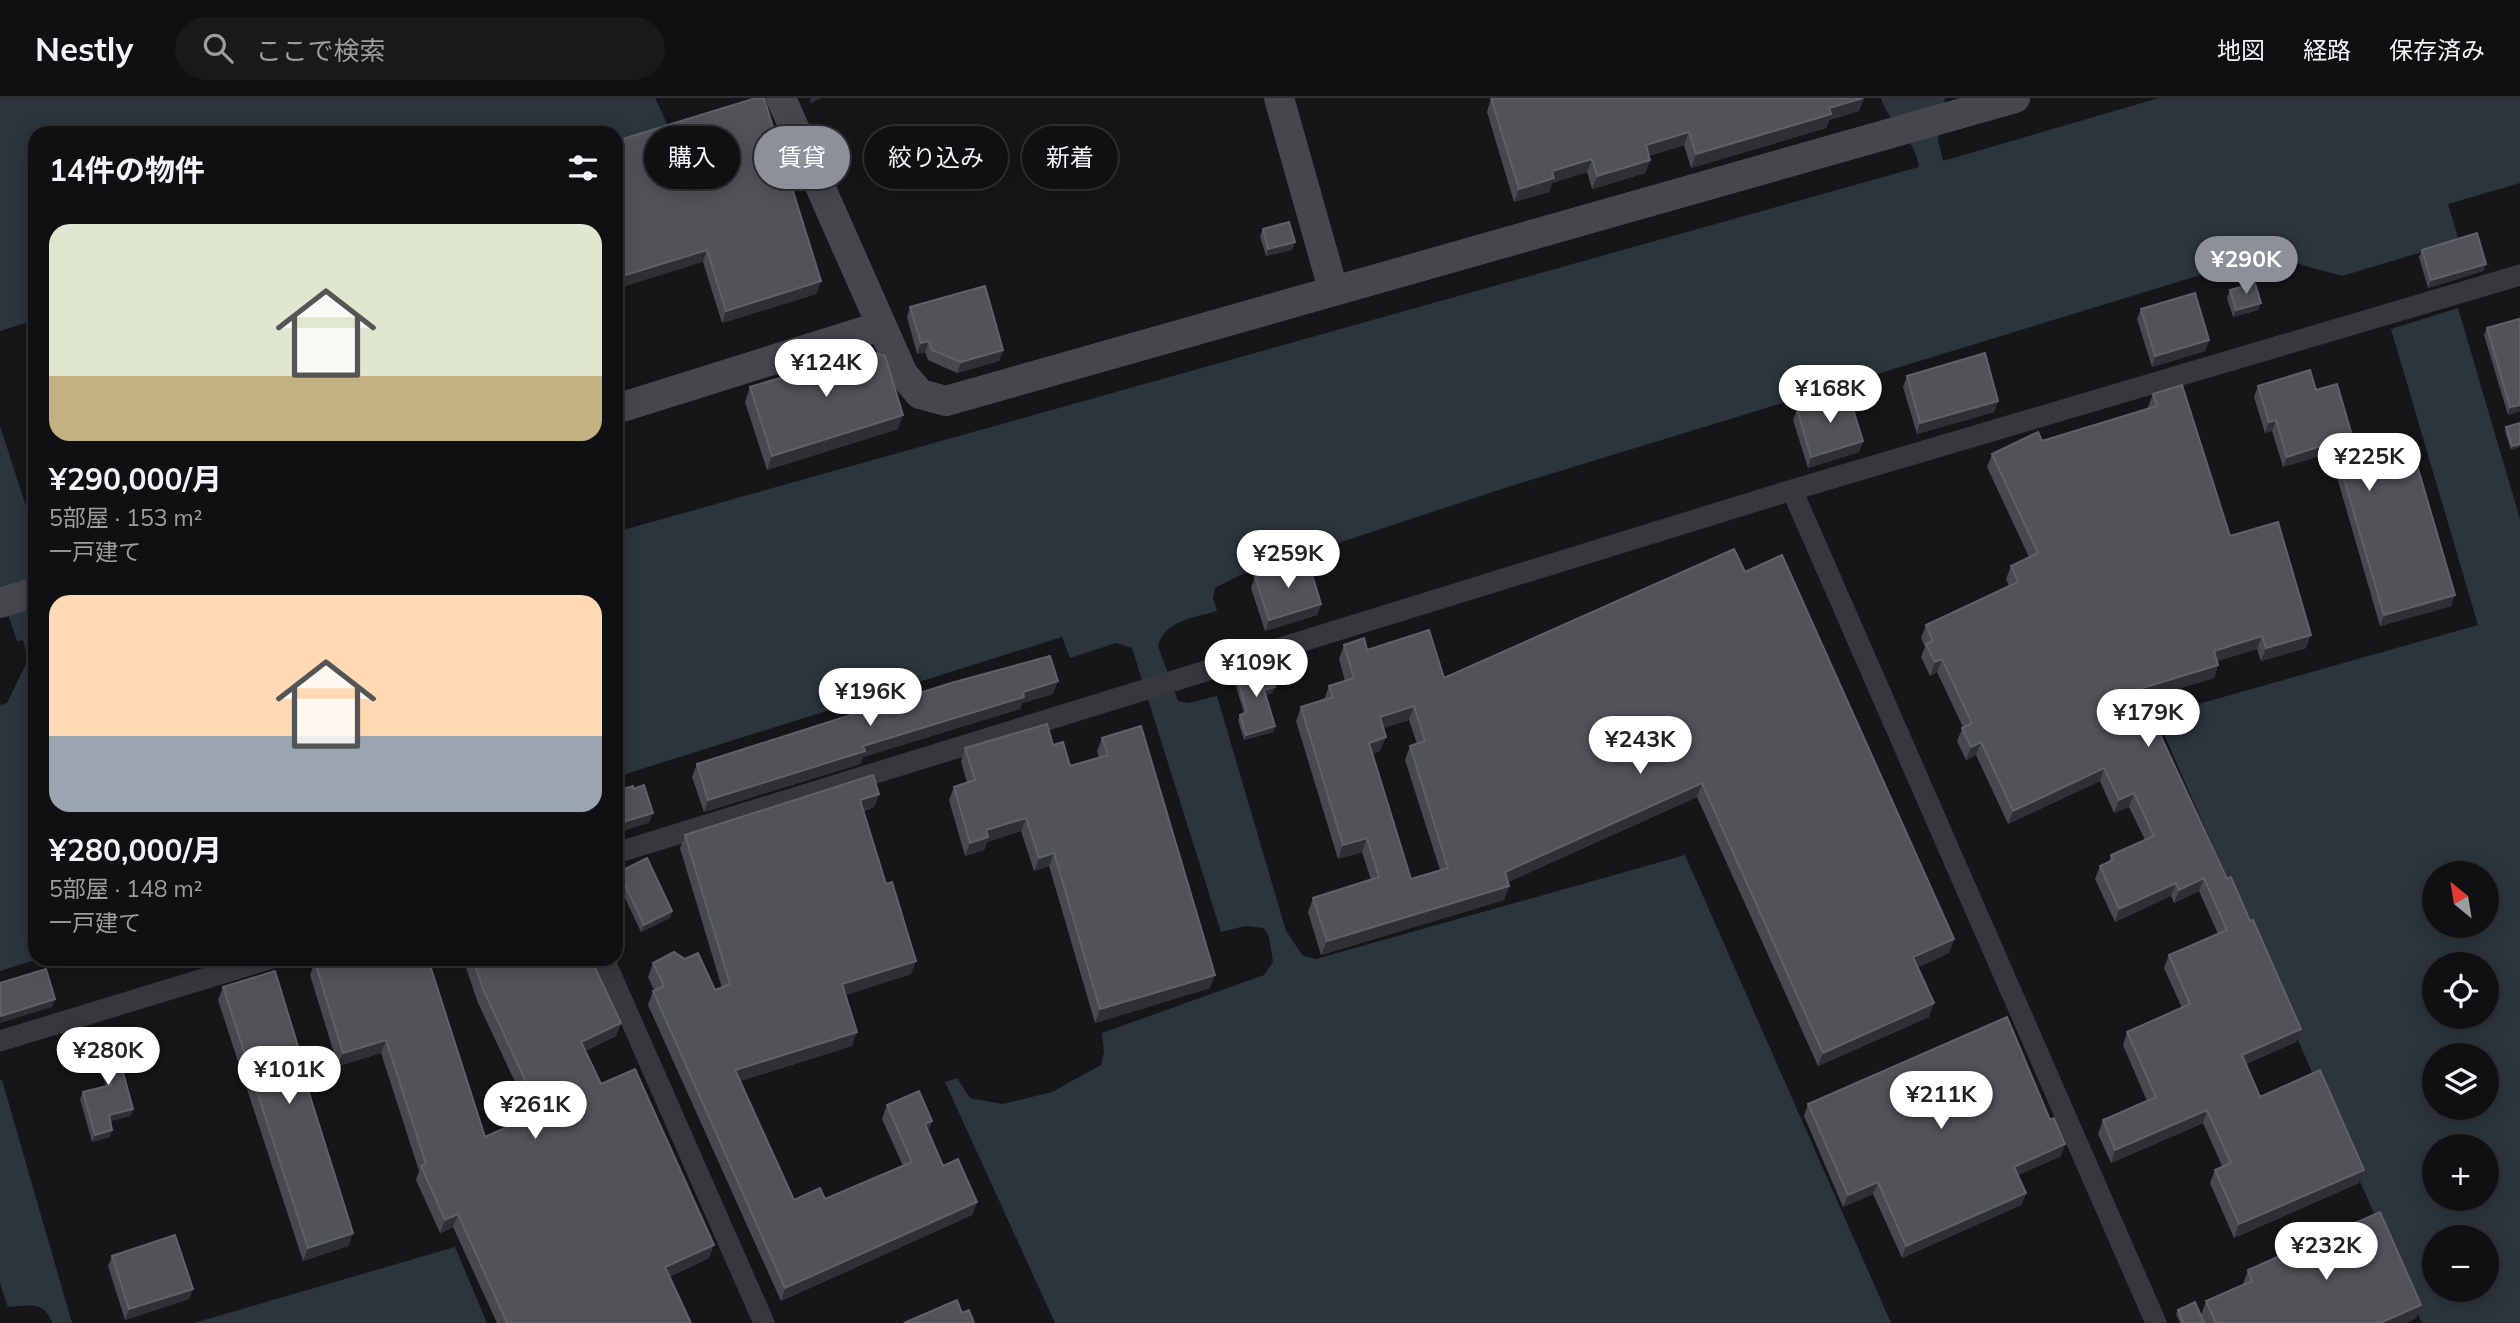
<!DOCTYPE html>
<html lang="ja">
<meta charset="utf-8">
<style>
body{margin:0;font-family:Mulish,"Noto Sans JP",sans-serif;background:#19191b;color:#f1f3f6;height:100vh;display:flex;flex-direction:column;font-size:26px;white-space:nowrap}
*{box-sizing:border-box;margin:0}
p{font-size:23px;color:#9c9d9f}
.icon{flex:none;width:38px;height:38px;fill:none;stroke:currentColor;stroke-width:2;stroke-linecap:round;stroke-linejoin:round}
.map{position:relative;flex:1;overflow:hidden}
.side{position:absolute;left:28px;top:28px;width:595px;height:840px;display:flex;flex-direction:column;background:#101012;border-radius:21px;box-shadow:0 4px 18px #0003,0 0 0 2px #303032}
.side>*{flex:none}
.banner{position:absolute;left:644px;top:28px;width:665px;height:63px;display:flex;gap:14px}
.needle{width:46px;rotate:330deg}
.tools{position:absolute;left:2422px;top:763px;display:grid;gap:14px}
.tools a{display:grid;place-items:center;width:77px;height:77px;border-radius:50%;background:#101012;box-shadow:0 4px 18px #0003,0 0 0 2px #303032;font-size:35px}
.price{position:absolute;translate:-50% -60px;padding:0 16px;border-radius:24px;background:#fff;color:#222;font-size:23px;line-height:46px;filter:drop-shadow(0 2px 4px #0008)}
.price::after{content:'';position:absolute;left:50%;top:42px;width:21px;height:16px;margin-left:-10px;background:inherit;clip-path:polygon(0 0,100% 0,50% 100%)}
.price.on{background:#8c9099;color:#fff}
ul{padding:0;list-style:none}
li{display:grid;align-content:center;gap:14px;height:371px;padding:0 21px}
li span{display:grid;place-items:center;height:217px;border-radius:21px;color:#555}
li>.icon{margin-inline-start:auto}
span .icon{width:126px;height:126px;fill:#fffc;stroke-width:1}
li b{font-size:30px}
h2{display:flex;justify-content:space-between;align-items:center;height:84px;padding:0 21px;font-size:30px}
.pill{padding:0 24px;border-radius:32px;background:#101012;box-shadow:0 4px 18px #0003,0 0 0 2px #303032;font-size:24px;line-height:63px}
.pill.on{background:#8c9099;color:#fff}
header{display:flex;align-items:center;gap:42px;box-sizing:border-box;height:98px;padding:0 35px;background:#101012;border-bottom:2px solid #303032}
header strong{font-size:33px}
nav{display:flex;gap:38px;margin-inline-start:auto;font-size:24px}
.search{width:490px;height:63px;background:#19191b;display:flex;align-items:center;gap:18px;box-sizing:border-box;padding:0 24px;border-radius:38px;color:#9c9d9f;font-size:26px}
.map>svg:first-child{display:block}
</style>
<header>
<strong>Nestly</strong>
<div class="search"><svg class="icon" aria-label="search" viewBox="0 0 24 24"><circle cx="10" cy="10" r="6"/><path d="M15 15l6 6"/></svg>ここで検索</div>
<nav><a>地図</a><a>経路</a><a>保存済み</a></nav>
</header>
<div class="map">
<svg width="2520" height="1225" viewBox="0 0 2520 1225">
<rect width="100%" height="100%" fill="#161618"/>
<path fill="#2c353c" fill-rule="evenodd" d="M0,0H655L669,30L616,46V35H35V222L0,233Z
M1881,0H1945L1938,41L1943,63L2159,0H2520V85L2448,106L2459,143L2342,178L2266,157L1508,389L1238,478L1215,490L1213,500L1217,513C1195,520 1164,522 1158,548L1178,603L1189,605L1217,598L1286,833L1303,858L1316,861L1685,757L1891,1225H1055L945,984L957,980L970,1000L1003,1006L1052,994L1101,967L1104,954L1102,935L1264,877L1273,864L1269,839L1264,830L1245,828L1221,834L1132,550L1116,545L1070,560L1062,539L616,679V434L1919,69C1916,41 1889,27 1881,0Z
M2458,210L2520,421V1225H2422L2156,618L2478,527L2391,231ZM2434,775H2487V828H2434ZM2434,866H2487V919H2434ZM2434,957H2487V1010H2434ZM2434,1048H2487V1101H2434ZM2434,1139H2487V1192H2434Z
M0,328L35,436V861H38L0,873V607L7,605L28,562L23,542L17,543L7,514L0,515Z
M0,982H2L72,1225H52C44,1202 29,1208 8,1209L0,1185Z
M455,1149L487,1225H194Z"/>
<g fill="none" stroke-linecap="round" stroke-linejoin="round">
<path stroke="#37383d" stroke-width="21" d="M1792,392L2156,1225
M616,755L1792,392L2520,177
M604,861L764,1225
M0,943L269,861"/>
<path stroke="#45474d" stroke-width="30" d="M781,0L903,276L920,296L946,303L2015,0
M1279,0L1333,191
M616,311L881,228
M0,505L35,494"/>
</g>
<path fill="#47494d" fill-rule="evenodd" d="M1491,0H1864L1859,13L1829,22L1826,30L1691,70L1684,47L1649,58L1650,62L1645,75L1592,91L1587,74L1552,85L1549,94L1514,104L1487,14Z
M616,43L821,183L816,196L722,225L703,164Z
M1263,131L1295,144L1292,152L1266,158L1260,138Z
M2422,152L2486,166L2483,173L2428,190L2419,159Z
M2230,192L2261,205L2258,212L2233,219L2227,200Z
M910,209L1003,252L999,263L957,275L928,262L925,254L917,256L907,219Z
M2141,211L2209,242L2205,253L2152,269L2137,221Z
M2487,230L2520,313L2508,317L2484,237Z
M797,265L898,331L767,372L745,304L750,289L793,276Z
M1907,278L1998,303L1994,314L1917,336L1903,289Z
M2258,288L2316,292L2451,508L2380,528L2330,355L2283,369L2272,333L2265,335L2254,299Z
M2153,296L2230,438L2306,550L2261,563L2257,551L2217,563L2218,567L2214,580L2143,601L2227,781L2250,823L2301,931L2296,944L2246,966L2260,999L2359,1085L2234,1140L2210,1085L2215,1072L2222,1068L2203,1025L2111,1065L2098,1036L2103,1022L2147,1003L2123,947L2127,934L2182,910L2164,870L2169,857L2218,836L2199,793L2174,805L2171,798L2115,824L2095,781L2100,768L2109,764L2111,757L2145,742L2129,709L2114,715L2100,683L2008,726L1976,657L1966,662L1957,643L1963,629L1937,574L1930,578L1921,559L1925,549L1921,540L1926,527L2009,488L2006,481L2011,468L2029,459L1987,369L1992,356L2042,343L2149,311L2148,309Z
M1797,311L1863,343L1859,354L1808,370L1793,322Z
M2506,329L2520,349L2511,352L2505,333Z
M1745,474L1954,841L1949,855L1918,869L1929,919L1818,968L1697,699L1508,784L1509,788L1504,802L1321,857L1308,814L1313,800L1371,782L1362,754L1338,761L1296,623L1301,609L1324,602L1329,588L1345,583L1339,561L1344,547L1367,552L1444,580ZM1409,622L1417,646L1410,648L1405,662L1440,772L1411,781L1372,656L1380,653L1383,630Z
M1255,479L1321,506L1317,517L1265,533L1251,490Z
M1236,576L1273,595L1265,597L1275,628L1273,634L1244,642L1238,622L1240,617L1244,615L1234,582Z
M1053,596L1022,605L1020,611L863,659L860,666L704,714L692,679L697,666Z
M1102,640L1210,890L1095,925L1049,768L1034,773L1021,733L987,744L984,752L965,758L949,702L954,689L967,685L961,663L965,650L1053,647L1070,668L1099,659L1097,653Z
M879,696L874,709L864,713L911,876L845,897L852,948L740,983L794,1102L825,1101L903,1068L882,1021L887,1007L932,1023L928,1033L943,1068L977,1104L972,1117L781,1203L648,907L653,893L654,892L648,879L653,865L715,892L722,890L680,750L685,737Z
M619,774L672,813L670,820L641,834L616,781Z
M463,861H591L621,925L616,938L585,953L601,986L709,1160L669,1179L691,1225H497L453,1129L440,1135L416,1082L419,1073L381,955L338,968L310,877L315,864L485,1039L531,1018L478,905Z
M223,889L310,989L307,990L353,1135L348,1148L303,1163L218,902Z
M94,936L133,1011L130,1018L110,1023V1039L92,1044L80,1001L83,994L106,988L91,943Z
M1808,1006L2061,1058L2018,1077L2026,1095L2021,1107L1902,1160L1873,1096L1843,1109L1804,1018Z
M112,1158L193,1191L189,1201L125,1222L108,1168Z
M2248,1172L2421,1207L2416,1220L2406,1225H2205L2201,1217L2206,1203L2243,1187V1186Z
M2178,1212L2204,1225H2180L2176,1216Z"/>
<path fill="#2f3033" d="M811,0H822L809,6Z
M1864,0L1859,13L1829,22L1826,30L1691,70L1696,56L1829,10Z
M1689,34L1684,47L1641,60L1646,47Z
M1592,61L1587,74L1552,85L1549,94L1514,104L1519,91L1552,73Z
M1650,62L1645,75L1592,91L1597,78Z
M1295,144L1292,152L1266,158L1268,151Z
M707,152L703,164L616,191V180Z
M2486,166L2483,173L2428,190L2431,182Z
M821,183L816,196L722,225L726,213Z
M2261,205L2258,212L2233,219L2236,212Z
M2209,242L2205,253L2152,269L2155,258Z
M929,243L925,254L917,256L921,245Z
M1003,252L999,263L957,275L961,264Z
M1998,303L1994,314L1917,336L1920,325Z
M2520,307V313L2508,317L2510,309Z
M903,317L898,331L767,372L772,358Z
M2276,322L2272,333L2265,335L2269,324Z
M1863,343L1859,354L1808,370L1811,359Z
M2333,344L2330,355L2283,369L2287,359Z
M2520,346V349L2511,352L2512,348Z
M2455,497L2451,508L2380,528L2384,517Z
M1321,506L1317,517L1265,533L1269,522Z
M2311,537L2306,550L2261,563L2266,550Z
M2262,538L2257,551L2209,566L2214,553Z
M1942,561L1937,574L1930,578L1935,564Z
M2218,567L2214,580L2134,604L2139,591Z
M1058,583L1053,596L1022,605L1020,611L863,659L860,666L704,714L708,702L1023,594Z
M1275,589L1273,595L1262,598L1264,592Z
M1414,608L1409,622L1374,633L1380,619Z
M1275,628L1273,634L1244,642L1246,637Z
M1386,639L1380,653L1364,659L1369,645Z
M1981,644L1976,657L1966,662L1971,649Z
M2104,670L2100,683L2008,726L2013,713Z
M1702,685L1697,699L1499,788L1505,774Z
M2134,695L2129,709L2114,715L2119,702Z
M879,696L874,709L855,715L860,702Z
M653,715L649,725L616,735V726Z
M1026,720L1021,733L987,744L984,752L965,758L970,745L986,732Z
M1367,740L1362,754L1338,761L1343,747Z
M1054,755L1049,768L1034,773L1039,760Z
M2204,780L2199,793L2174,805L2179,792Z
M2176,785L2171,798L2115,824L2119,811Z
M1509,788L1504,802L1321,857L1327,843Z
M672,813L670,820L641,834L644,827Z
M1954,841L1949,855L1908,873L1913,859Z
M194,861H210L192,867Z
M916,863L911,876L837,900L842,886Z
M1215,877L1210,890L1095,925L1100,911Z
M55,901L52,909L0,925L1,918Z
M1934,905L1929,919L1818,968L1823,955Z
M621,925L616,938L576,957L581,944Z
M2301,931L2296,944L2237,970L2242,957Z
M857,934L852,948L730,986L735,972Z
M386,942L381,955L338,968L343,955Z
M315,976L310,989L299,993L304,979Z
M133,1011L130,1018L106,1024L109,1017Z
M2207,1012L2203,1025L2111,1065L2115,1052Z
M932,1023L927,1036L925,1026Z
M112,1032L110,1039L92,1044L95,1037Z
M2065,1046L2061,1058L2010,1081L2014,1069Z
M2364,1072L2359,1085L2234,1140L2239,1126Z
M1878,1084L1873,1096L1843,1109L1848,1097Z
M2026,1095L2021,1107L1902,1160L1906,1148Z
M977,1104L972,1117L781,1203L785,1190Z
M458,1116L453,1129L440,1135L445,1122Z
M353,1135L348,1148L303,1163L308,1150Z
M714,1147L709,1160L660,1183L665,1169Z
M193,1191L189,1201L125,1222L129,1211Z
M2421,1207L2416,1220L2406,1225H2380Z"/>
<path fill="#525359" stroke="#5f6168" stroke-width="2" fill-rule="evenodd" d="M756,0H764L821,183L726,213L707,152L616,180V43Z
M1491,0H1863L1829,10L1831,16L1696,56L1689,34L1646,47L1650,62L1597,78L1592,61L1552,73L1554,80L1519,91Z
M1289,124L1295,144L1268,151L1263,131Z
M2477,135L2486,166L2431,182L2422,152Z
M2255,185L2261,205L2236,212L2230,192Z
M985,188L1003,252L961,264L932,252L929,243L921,245L910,209Z
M2195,195L2209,242L2155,258L2141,211Z
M2519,221L2520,225V307L2510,309L2487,230Z
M854,248L885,258L903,317L772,358L750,289L800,274L797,265Z
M1985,255L1998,303L1920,325L1907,278Z
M2310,272L2316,292L2337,286L2358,358L2410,343L2455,497L2384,517L2333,344L2287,359L2276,322L2269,324L2258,288Z
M2182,287L2230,438L2278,424L2311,537L2266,550L2262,538L2214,553L2218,567L2139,591L2227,781L2231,779L2250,823L2253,822L2301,931L2242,957L2260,999L2320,972L2364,1072L2239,1126L2215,1072L2231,1065L2207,1012L2115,1052L2103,1022L2156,999L2127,934L2190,906L2169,857L2227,832L2204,780L2179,792L2176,785L2119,811L2100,768L2113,762L2111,757L2154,738L2134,695L2119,702L2104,670L2013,713L1981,644L1971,649L1962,630L1972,625L1942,561L1935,564L1926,546L1933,543L1926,527L2018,484L2011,468L2038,455L1992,356L2038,334L2042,343L2157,308L2153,296Z
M1848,295L1863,343L1811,359L1797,311Z
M2520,325V346L2512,348L2506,329Z
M1734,451L1745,474L1782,457L1954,841L1913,859L1934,905L1823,955L1702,685L1505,774L1509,788L1327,843L1313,800L1379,779L1367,740L1343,747L1301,609L1333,599L1329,588L1354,580L1344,547L1364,540L1367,552L1429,532L1444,580ZM1414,608L1425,643L1410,648L1448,770L1411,781L1369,645L1386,639L1380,619Z
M1308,463L1321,506L1269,522L1255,479Z
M1050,558L1058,583L1023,594L1024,599L863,648L865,653L708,702L697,666L951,585Z
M1268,566L1275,589L1264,592L1275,628L1246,637L1240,617L1247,614L1236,576Z
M1047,626L1053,647L1063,644L1070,668L1108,657L1102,640L1141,628L1215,877L1100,911L1054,755L1039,760L1026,720L986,732L988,739L970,745L954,689L975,682L965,650Z
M873,677L879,696L860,702L886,786L892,784L916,863L842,886L857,934L735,972L794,1102L820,1090L825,1101L912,1064L887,1007L919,993L932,1023L925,1026L943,1068L958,1061L977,1104L785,1190L653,893L664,888L653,865L674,854L685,861L698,855L715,892L730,886L685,737Z
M644,687L653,715L616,726V693L633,688V691Z
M647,760L672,813L644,827L619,774Z
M323,861H428L485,1039L540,1014L483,891L473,861H591L621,925L581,944L601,986L635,971L714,1147L665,1169L691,1225H507L458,1116L445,1122L421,1068L426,1066L386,942L343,955L315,864Z
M46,871L55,901L1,918L0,885Z
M275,873L300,955L308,952L315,976L304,979L353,1135L308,1150L223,889Z
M2007,919L2050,1022L2054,1020L2065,1046L2014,1069L2026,1095L1906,1148L1878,1084L1848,1097L1808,1006Z
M111,930L133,1011L109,1017L112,1032L95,1037L83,994L111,987L94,936Z
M2380,1114L2421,1207L2380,1225H2216L2206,1203L2252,1183L2248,1172Z
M175,1137L193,1191L129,1211L112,1158Z
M957,1202L962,1215L969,1212L974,1225H904Z
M2195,1204L2204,1225H2183L2178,1212Z"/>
</svg>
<div class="tools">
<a><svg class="needle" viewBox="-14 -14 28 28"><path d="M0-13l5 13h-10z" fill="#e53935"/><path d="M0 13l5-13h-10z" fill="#9c9d9f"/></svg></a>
<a><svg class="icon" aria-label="locate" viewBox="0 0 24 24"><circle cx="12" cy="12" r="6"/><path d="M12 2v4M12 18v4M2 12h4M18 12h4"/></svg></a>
<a><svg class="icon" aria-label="layers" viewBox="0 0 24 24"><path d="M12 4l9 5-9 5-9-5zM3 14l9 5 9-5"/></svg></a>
<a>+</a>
<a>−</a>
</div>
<b class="price on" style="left:2246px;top:198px">¥290K</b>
<b class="price" style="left:826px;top:301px">¥124K</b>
<b class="price" style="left:1830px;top:327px">¥168K</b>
<b class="price" style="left:2369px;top:395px">¥225K</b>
<b class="price" style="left:1288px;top:492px">¥259K</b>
<b class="price" style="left:1256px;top:601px">¥109K</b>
<b class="price" style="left:870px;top:630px">¥196K</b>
<b class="price" style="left:2148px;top:651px">¥179K</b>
<b class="price" style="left:1640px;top:678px">¥243K</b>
<b class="price" style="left:108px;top:989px">¥280K</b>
<b class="price" style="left:289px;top:1008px">¥101K</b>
<b class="price" style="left:1941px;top:1033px">¥211K</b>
<b class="price" style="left:535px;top:1043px">¥261K</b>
<b class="price" style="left:2326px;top:1184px">¥232K</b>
<div class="banner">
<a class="pill">購入</a>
<a class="pill on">賃貸</a>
<a class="pill">絞り込み</a>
<a class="pill">新着</a>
</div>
<section class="side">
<h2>14件の物件<svg class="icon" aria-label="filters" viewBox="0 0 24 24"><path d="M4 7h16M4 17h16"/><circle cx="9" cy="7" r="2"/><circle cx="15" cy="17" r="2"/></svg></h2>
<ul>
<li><span style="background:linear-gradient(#dfe7d0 70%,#c2b280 0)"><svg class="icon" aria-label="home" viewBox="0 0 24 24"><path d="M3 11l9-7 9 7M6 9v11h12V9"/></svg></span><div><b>¥290,000/月</b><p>5部屋 · 153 m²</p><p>一戸建て</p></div></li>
<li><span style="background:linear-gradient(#ffd9b3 65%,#9aa5b1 0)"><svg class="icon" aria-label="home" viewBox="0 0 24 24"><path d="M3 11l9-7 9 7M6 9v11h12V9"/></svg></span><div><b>¥280,000/月</b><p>5部屋 · 148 m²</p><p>一戸建て</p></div></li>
</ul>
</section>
</div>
